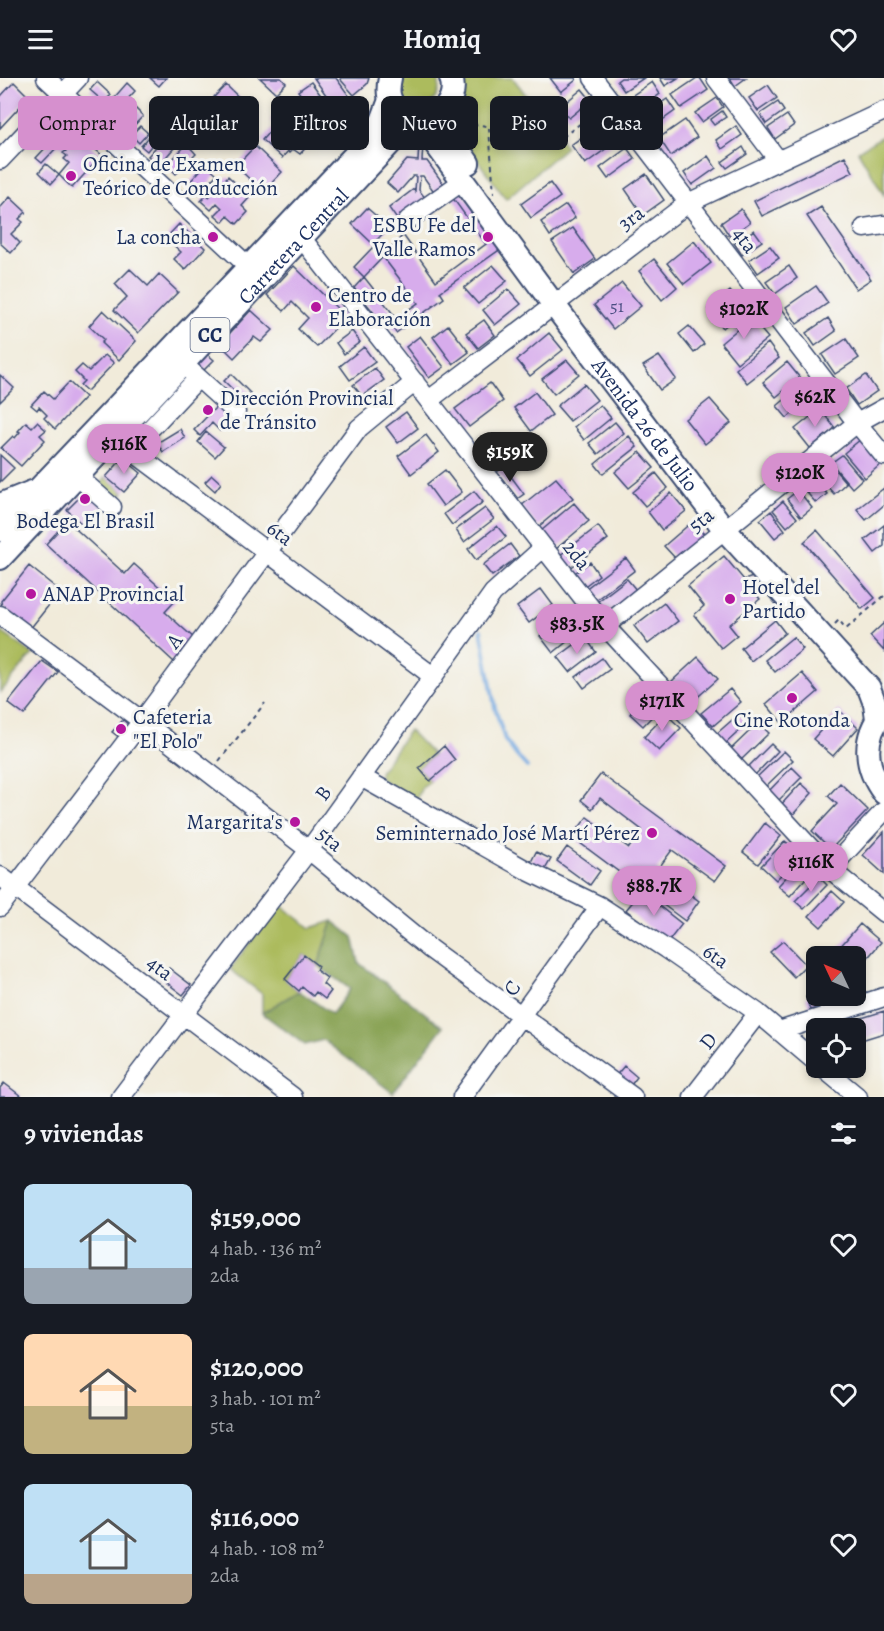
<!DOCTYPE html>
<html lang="es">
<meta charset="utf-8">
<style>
body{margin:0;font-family:Alegreya,serif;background:#242831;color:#f1f3f6;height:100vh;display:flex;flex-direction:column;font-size:22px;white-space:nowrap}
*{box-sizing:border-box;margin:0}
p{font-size:20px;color:#9ea1a6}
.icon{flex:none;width:33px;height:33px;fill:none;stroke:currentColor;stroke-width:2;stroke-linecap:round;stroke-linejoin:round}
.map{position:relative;height:1019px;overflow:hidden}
.side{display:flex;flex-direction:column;background:#171b24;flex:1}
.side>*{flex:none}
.top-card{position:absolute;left:18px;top:18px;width:849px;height:54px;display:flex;gap:12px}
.needle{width:39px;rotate:314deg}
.buttons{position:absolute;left:806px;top:868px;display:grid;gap:12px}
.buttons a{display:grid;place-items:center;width:60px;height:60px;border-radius:9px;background:#171b24;box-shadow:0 3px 9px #0003;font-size:30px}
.price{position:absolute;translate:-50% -51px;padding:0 14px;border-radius:21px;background:#d690ce;color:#111;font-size:20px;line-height:39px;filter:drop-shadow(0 2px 3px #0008)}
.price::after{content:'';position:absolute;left:50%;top:36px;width:18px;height:14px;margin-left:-9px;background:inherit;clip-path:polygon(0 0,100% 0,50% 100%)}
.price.active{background:#222;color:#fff}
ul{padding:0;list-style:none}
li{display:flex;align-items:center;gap:18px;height:150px;padding:0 24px}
li span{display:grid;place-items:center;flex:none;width:168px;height:120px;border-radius:9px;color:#555}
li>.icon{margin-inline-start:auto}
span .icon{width:72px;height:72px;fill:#fffc;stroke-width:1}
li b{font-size:26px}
h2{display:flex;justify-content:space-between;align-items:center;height:72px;padding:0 24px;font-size:26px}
.chip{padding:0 21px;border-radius:9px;background:#171b24;box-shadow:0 3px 9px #0003;font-size:21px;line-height:54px}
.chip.active{background:#d690ce;color:#111}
header{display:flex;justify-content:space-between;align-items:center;height:78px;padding:0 24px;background:#171b24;font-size:27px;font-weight:700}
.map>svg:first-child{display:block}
</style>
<header><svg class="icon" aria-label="menu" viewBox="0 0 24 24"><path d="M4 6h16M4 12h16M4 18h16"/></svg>Homiq<svg class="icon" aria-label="heart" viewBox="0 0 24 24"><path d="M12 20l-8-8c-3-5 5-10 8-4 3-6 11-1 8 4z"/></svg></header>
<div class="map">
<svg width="884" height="1019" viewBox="0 0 884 1019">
<rect width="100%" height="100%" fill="#f6f6f2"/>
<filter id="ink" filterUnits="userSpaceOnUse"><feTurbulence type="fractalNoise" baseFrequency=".0167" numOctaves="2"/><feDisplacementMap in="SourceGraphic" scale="12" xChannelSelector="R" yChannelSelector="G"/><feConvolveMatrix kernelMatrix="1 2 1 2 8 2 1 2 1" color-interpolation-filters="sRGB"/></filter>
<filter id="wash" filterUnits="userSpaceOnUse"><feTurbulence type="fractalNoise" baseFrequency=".008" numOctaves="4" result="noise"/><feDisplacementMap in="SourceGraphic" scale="24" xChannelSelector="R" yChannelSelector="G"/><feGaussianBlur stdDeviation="1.35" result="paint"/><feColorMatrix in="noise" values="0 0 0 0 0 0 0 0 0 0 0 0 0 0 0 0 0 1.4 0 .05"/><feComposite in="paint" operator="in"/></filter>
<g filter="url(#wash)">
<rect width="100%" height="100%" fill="#f1ebda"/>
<path fill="#acbb5d" stroke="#64755e" stroke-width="1.5" d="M405,0H438C448,39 382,39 405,0Z
M468,0H513L566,69L506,121L457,55V28Z
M884,57V117L858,73Z
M106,399L124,414L116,425L98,409Z
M0,553L33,576L0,615Z
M409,652L433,677L419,690L430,703L422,709L416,722L380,701V694Z
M279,826L311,850L333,843L318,888L304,877L285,901L299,913L262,935V916L230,891Z"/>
<path fill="#89a354" stroke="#526959" stroke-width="1.5" d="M333,843L353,859L359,885L443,949L393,1015L323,962L305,967L262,935L299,913L332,936L350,911L318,888Z"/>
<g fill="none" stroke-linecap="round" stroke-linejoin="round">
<path stroke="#73a8e0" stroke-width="4" d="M481,552L495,630L505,662L517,678L527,689"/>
</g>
<g id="blocks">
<path fill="#d7acec" d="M150,0H166L159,8Z
M260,0H281L286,5L276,15Z
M314,0H336L358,30L343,41Z
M341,0H369L367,6L354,17L340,1Z
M550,0H575L576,2L561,14Z
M621,0H644L624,13L617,3Z
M660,0H678L665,8Z
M697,0H700L708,12L681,30L672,17Z
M730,0H746L735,8Z
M14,4L29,19L0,50V19Z
M97,4L111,17L104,24L90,12Z
M311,4L337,39L323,49L298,13Z
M652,4L660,16L638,32L630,19Z
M127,5L135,13L114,36L105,30Z
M226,7L250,30L238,42L214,19Z
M768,7L777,20L758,33L749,20Z
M582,11L591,22L569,40L560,29Z
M717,20L723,29L702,44L695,35Z
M291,21L309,37L301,45L283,29Z
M667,21L675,33L654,48L645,36Z
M778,24L784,33L766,46L760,36Z
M132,27L143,38L128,54L117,43Z
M279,32L312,63L300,76L293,71L289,75L288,73L282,80L262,62L275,47L270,42Z
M722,33L726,39L714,47L710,42Z
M787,37L794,47L775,61L768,50Z
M685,42L697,59L671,78L659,60Z
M604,43L618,62L585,86L571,67Z
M140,48L148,55L139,65L131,57Z
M736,48L742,57L722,71L716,62Z
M62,52L80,68L85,63L102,77L72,110L59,97L69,85L64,81L67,78L63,75L66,73L59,67L42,85L36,80Z
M170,53L181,62L159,87L148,78Z
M149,59L155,63L147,73L141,68Z
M187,66L196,76L176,96L167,87Z
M419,66H423L422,83H427L445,108L435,115L423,98H420L419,112L426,121L398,143L389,130L414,111L415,113L416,98H413L398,115L387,105L407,82L418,83Z
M255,68L282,94L263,114L236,88Z
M743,69L747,76L727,90L722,84Z
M627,70L635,81L608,101L600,90Z
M708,78L716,90L692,107L684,95Z
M845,78L853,94L762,138L754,123Z
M46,86L59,97L51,106L39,94Z
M206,86L217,96L199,116L188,106Z
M646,96L664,122L643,137L625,111Z
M228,98L250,119L242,128L248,134L237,146L228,138L223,144L215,137L222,130L217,125L211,132L201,123L207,117L209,119Z
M550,105L560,119L531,140L521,126Z
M461,113L502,170L440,214L444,220L396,255L389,245L418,225L383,179L364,199L394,237L382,245L354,210L364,199L354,189L373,169L383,179L403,157L436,203L486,166L452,119Z
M10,119L26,134L19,141L23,144L11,156L20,165L11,175L0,165V130Z
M566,127L575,140L550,158L541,144Z
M821,129L871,201L856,211L807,138Z
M367,130L389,149L373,166L352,146Z
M741,131L750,144L730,159L721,145Z
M179,146L205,170L185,192L174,181L181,174L166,160Z
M573,150L595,181L574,196L552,164Z
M754,152L762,163L742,177L734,165Z
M694,163L711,185L684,206L667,185Z
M770,168L779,180L758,195L749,182Z
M654,181L677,209L662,222L639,193Z
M493,187L507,203L478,226L464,210Z
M294,188L346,239L317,269L298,251L308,240L292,224L284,233L267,217Z
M789,188L797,200L775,216L766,204Z
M130,191L148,208L159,196L178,214L138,255L114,232L127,219L115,206Z
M622,205L641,228L613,251L594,227Z
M816,208L828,225L797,246L786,229Z
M508,211L521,226L495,247L483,232Z
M730,213L745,232L723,250L708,231Z
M103,232L136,263L119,282L101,265L104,262L89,248Z
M251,232L273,252L261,264L254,259L234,280L220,266Z
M751,240L768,260L737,285L721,265Z
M828,240L836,253L815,268L806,255Z
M484,242L495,257L478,270L466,255Z
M448,247L469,274L453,286L433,259Z
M689,248L704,266L694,275L679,256Z
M352,253L360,264L344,276L336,265Z
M549,255L563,272L530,298L517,282Z
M420,258L444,289L429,300L406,269Z
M846,261L859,280L835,296L822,277Z
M768,265L779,280L747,305L736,291Z
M364,269L375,284L350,302L340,288Z
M206,275L214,282L204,292L196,285Z
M105,277L114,285L87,313L80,307L84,303L75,294L82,287L89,293Z
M659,278L676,301L660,312L643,288Z
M567,282L579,296L554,316L542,301Z
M787,284L800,300L776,319L763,304Z
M375,290L384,302L362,318L353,307Z
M231,296L252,317L246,324L224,303Z
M0,297L14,310L0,324Z
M866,297L877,313L857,327L846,311Z
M69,304L85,319L55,351L44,340L47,337L39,329L37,332L31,327L44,313L53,321Z
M490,305L503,323L469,349L455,331Z
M584,306L597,322L570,343L557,328Z
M802,307L812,319L787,340L777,328Z
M535,314L552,337L531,353L514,330Z
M710,321L731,345L705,366L685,341Z
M600,327L611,340L584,362L574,349Z
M217,328L233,341L220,353L212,345L200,358L194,352Z
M820,331L835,350L810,370L795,351Z
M406,334L418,350L398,365L386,349Z
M26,344L32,349L37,344L46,352L40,357L45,362L21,388L1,370L13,358L15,360L20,354L18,353Z
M615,344L624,355L598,376L589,365Z
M135,350L147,359L141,366L129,357Z
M180,351L185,360L163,374L157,365Z
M206,354L224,369L215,379L198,364Z
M426,357L439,374L411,396L398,378Z
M629,358L637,369L603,396L595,386Z
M861,361L881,386L865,400L844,375Z
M640,374L654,390L629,410L615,394Z
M0,377L14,390L0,404Z
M842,377L862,401L852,410L831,385Z
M123,380L141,395L124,414L106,399Z
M830,386L846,405L834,416L817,397Z
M504,389L524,416L517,421L497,394Z
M445,392L462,414L443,428L427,406Z
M656,395L668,410L645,428L633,414Z
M212,397L221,405L215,413L205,404Z
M813,399L827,416L816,425L802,409Z
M556,400L573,420L538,449L521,428Z
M884,410V427L866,442L857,431Z
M87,412L104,429L85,449L67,432Z
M798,412L812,430L801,439L787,421Z
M474,413L483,424L452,447L444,436Z
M671,415L686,433L662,452L648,434Z
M783,423L797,440L787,449L773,432Z
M574,425L589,443L556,471L541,453Z
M485,430L494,441L464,464L456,452Z
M771,433L785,452L775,460L760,442Z
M67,443L125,496L134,486L175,523L165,534L195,561L174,584L46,466Z
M693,443L704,457L676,481L664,468Z
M884,447V468L875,475L865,462Z
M497,448L506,459L476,482L468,471Z
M598,448L608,461L569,491L559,478Z
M817,452L875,520L862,531L804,464Z
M510,466L519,478L492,498L483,487Z
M724,478L744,502L753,499H762L749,508L760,521L729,547L737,557L721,570L694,537L704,528L688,508Z
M626,480L635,492L593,524L584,512Z
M590,484L599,497L582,510L572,497Z
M29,488L60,513L30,551L2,529L1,523Z
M627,501L637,513L606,537L597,524Z
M541,511L553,527L529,545L517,529Z
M664,525L678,543L648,566L634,548Z
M568,537L580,553L553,575L540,558Z
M775,542L785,555L751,583L741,570Z
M884,545V573L870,558Z
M585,559L596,574L570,594L558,579Z
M793,559L803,571L775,594L765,582Z
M698,579L718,601L692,624L672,603Z
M602,580L610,591L584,610L576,599Z
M42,583L58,594L24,637L8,625Z
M802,595L818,614L782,645L766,626Z
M730,611L741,624L713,648L701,635Z
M648,616L661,629L643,648L630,636Z
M839,632L858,650L833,678L813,661Z
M666,636L681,650L659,673L644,659Z
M739,636L748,645L724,667L715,657Z
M123,642L130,648L120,660L112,654Z
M758,645L769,655L740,683L730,672Z
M771,666L778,673L753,699L746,691Z
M444,668L455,682L430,703L419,690Z
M784,673L793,682L763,711L754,702Z
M792,689L802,699L776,725L767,715Z
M601,696L726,788L715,803L672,772L657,792L699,823L685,843L572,759L587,739L629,770L642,752L600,720L592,731L581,722Z
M801,705L812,715L790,740L779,729Z
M840,705L868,732L831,771L812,753L837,726L828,718Z
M765,745L781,758L758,786L743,774Z
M884,754V796L863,777Z
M785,763L800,777L776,802L761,788Z
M567,769L600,793L590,807L557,783Z
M536,774L551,781L543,795L529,788Z
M802,782L813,792L790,818L778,808Z
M819,799L827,807L804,831L795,823Z
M832,813L844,824L821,849L809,838Z
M641,814L682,846L668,864L626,832Z
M860,846L881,864L855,895V879H831Z
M783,863L806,887L794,899L770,874Z
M304,877L318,888L316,892L327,900L323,906L331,913L325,921L316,914L313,918L302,909L299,913L285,901Z
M169,890L191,907L183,917L158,898L163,891L167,894Z
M816,915V918H847V920L810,932L806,919Z
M884,933V955L855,964V951H826Z
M624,988L637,999L628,1011L614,1000Z
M4,1005L21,1018L20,1019H0V1010Z"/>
</g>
</g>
<g filter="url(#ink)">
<use href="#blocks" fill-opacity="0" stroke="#3b4b71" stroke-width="1.5"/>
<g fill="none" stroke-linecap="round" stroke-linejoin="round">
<defs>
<path id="minor" d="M46,0L249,189
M593,0L857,345L884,378
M716,0L778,82
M0,82L78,0
M408,142L463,103
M293,149L605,548L830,791L884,835
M864,150L884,147
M183,286L236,334
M429,322L688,125L884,33
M152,349L198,300
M104,352L434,599
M77,398L112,429
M0,537L142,643L309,772L430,871L633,1019
M605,548L857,345L884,330
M361,699L528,793L600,828L666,871L758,935L816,984
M830,791L884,733
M0,798L293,1019
M0,829L142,643L359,350L415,304
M779,953L884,919
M823,990L858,1019
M121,1019L309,772L493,515L543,470
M462,1019L600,828
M693,1019L758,935"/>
<g id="major">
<path d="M390,0C387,13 388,23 398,33"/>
<path d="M449,25C445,57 450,59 468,85"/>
<path d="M439,36C450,27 456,13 451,0"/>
<path id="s1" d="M418,42L554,227L725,452L869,610L875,626L877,641"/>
<path d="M0,427L32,414"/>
<path d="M0,452L371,60L382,43L390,22"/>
<path id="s2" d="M0,480L413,41"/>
<path d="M884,633C862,659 864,689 884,715"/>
</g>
</defs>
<use href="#minor" stroke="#3b4b71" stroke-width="21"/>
<use href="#major" stroke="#3b4b71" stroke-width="26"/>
<path stroke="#3b4b71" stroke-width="2" stroke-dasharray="4.5 4.5" stroke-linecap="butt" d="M464,45L564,58L598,32
M489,50L494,116
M835,546L839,542L846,551L884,518
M219,683L265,625"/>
<use href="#minor" stroke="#fff" stroke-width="18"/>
<use href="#major" stroke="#fff" stroke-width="22"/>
</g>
</g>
<g fill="#b5179e" stroke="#f6f6f2" stroke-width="2">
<circle cx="71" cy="98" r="6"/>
<circle cx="213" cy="159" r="6"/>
<circle cx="488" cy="159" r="6"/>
<circle cx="316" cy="229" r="6"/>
<circle cx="208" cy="332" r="6"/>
<circle cx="85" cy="421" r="6"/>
<circle cx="31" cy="516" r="6"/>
<circle cx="730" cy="521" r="6"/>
<circle cx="792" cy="620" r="6"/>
<circle cx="121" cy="651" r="6"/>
<circle cx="295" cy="744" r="6"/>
<circle cx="652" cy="755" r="6"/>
</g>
<g text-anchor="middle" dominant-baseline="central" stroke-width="6" stroke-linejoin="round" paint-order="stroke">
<g font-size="18" fill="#4a4e82">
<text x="617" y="228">51</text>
</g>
<rect fill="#f6f6f2" stroke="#5d6b8a" stroke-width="1.5" x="190.5" y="240" width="39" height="34" rx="4.5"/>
<g font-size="20" font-weight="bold" fill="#1b2f5e">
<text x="210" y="257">CC</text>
</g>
<g font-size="21" fill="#1b2f5e" stroke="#f6f6f2" text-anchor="start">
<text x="83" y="86">Oficina de Examen<tspan x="83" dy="24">Teórico de Conducción</tspan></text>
<text x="476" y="147" text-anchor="end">ESBU Fe del<tspan x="476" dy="24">Valle Ramos</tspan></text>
<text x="201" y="159" text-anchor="end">La concha</text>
<text x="328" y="217">Centro de<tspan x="328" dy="24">Elaboración</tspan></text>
<text x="220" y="320">Dirección Provincial<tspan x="220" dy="24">de Tránsito</tspan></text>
<text x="85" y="443" text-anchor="middle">Bodega El Brasil</text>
<text x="742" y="509">Hotel del<tspan x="742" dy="24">Partido</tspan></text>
<text x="43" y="516">ANAP Provincial</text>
<text x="133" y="639">Cafeteria<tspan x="133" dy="24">"El Polo"</tspan></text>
<text x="792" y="642" text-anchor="middle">Cine Rotonda</text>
<text x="283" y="744" text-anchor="end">Margarita's</text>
<text x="640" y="755" text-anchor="end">Seminternado José Martí Pérez</text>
</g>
<g font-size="21" fill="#1b2f5e" stroke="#f6f6f2">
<text transform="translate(631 140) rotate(-37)">3ra</text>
<text transform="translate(745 162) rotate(53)">4ta</text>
<text stroke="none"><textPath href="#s2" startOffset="428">Carretera Central</textPath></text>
<text stroke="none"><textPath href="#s1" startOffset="380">Avenida 26 de Julio</textPath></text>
<text transform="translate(701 442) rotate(-39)">5ta</text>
<text transform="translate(280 455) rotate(37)">6ta</text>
<text transform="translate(577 477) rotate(52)">2da</text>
<text transform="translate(174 563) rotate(-53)">A</text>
<text transform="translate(323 715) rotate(-54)">B</text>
<text transform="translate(330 761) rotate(39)">5ta</text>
<text transform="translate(716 878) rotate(35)">6ta</text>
<text transform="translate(160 890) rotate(37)">4ta</text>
<text transform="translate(512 910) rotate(-54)">C</text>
<text transform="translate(708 963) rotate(-52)">D</text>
</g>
</g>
</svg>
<div class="buttons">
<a><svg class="needle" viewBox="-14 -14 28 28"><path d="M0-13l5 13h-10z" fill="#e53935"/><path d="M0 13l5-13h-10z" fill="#9ea1a6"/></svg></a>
<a><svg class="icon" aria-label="locate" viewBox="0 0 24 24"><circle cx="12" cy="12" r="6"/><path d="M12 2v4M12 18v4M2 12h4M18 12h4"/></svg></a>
</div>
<b class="price" style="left:744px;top:262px">$102K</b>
<b class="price" style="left:815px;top:350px">$62K</b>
<b class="price" style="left:124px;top:397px">$116K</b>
<b class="price active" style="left:510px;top:405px">$159K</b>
<b class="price" style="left:800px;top:426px">$120K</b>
<b class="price" style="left:577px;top:577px">$83.5K</b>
<b class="price" style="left:662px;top:654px">$171K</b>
<b class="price" style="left:811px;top:815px">$116K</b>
<b class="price" style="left:654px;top:839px">$88.7K</b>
<div class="top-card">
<a class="chip active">Comprar</a>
<a class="chip">Alquilar</a>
<a class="chip">Filtros</a>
<a class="chip">Nuevo</a>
<a class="chip">Piso</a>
<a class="chip">Casa</a>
</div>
</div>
<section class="side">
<h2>9 viviendas<svg class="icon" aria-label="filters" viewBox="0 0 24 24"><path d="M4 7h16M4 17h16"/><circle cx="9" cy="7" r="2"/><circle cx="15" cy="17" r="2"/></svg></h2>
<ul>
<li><span style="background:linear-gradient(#bfe0f5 70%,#9aa5b1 0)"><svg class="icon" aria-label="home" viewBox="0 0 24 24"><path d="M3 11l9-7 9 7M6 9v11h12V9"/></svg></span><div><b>$159,000</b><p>4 hab. · 136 m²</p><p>2da</p></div><svg class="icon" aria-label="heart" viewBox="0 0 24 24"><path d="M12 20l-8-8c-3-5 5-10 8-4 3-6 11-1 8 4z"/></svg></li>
<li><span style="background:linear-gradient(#ffd9b3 60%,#c2b280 0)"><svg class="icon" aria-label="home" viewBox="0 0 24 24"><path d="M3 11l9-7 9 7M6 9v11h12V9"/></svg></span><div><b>$120,000</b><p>3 hab. · 101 m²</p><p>5ta</p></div><svg class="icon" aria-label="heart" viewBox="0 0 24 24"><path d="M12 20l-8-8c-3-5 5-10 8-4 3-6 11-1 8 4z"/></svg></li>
<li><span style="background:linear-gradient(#bfe0f5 75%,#b9a48a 0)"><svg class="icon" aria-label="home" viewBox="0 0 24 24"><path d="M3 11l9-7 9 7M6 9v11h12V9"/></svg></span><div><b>$116,000</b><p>4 hab. · 108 m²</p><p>2da</p></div><svg class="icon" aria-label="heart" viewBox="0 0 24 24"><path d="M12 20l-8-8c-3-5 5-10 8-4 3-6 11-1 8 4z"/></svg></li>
</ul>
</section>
